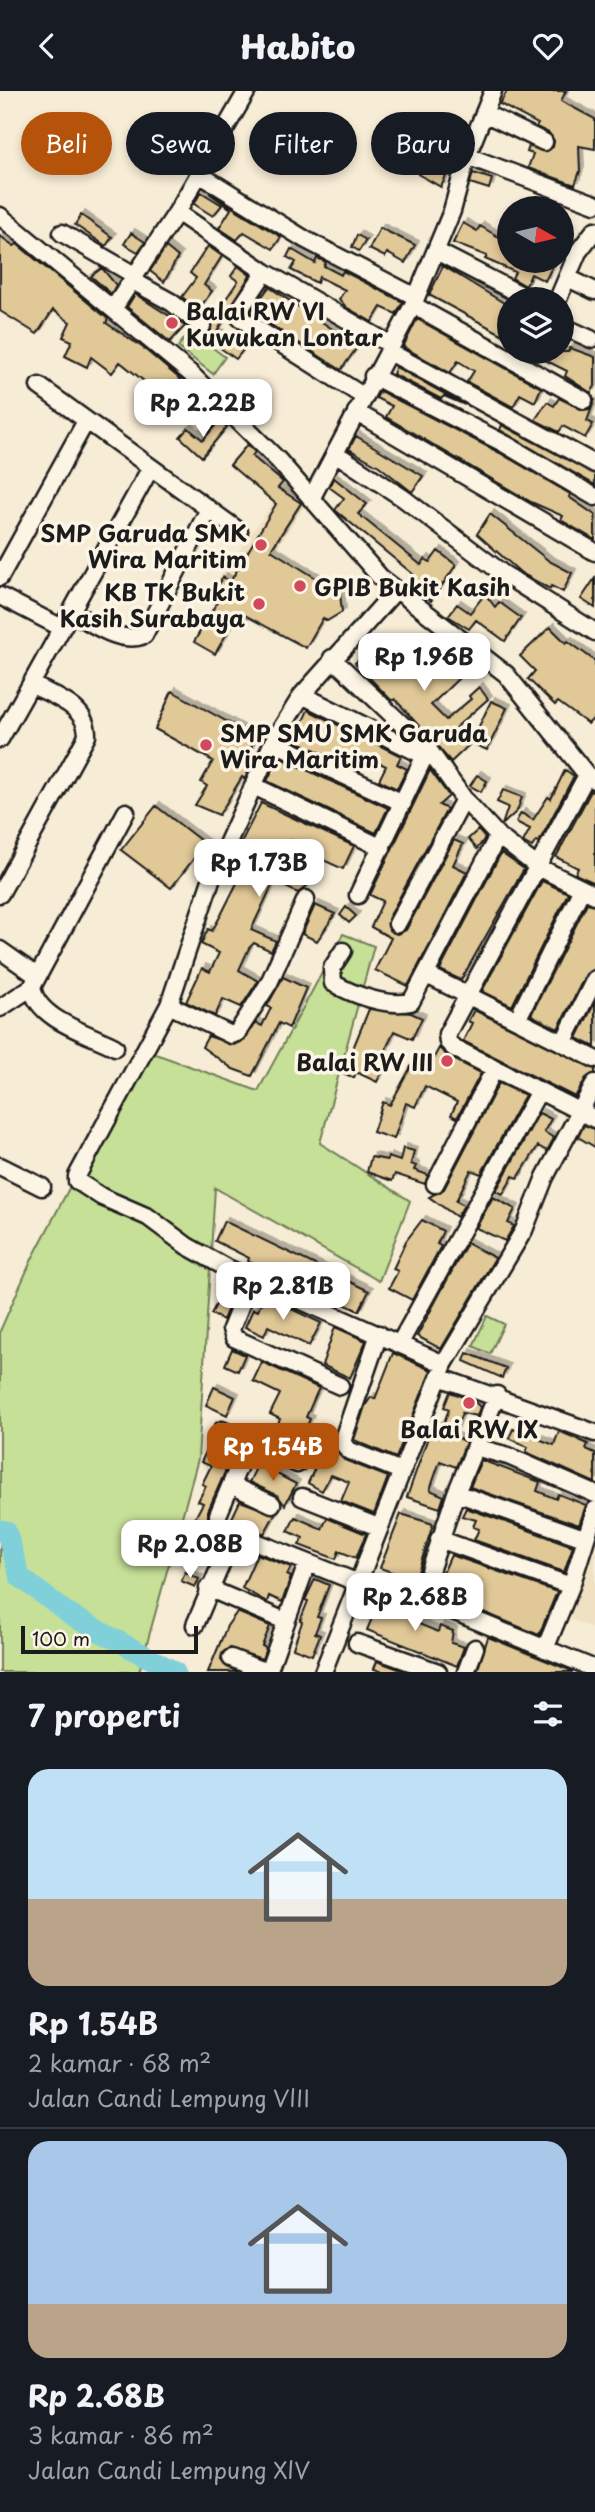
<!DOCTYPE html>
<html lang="id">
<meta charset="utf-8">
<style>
body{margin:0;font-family:"Playpen Sans",sans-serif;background:#242831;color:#f1f3f6;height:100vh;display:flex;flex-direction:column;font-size:26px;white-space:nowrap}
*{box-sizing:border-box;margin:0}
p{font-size:23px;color:#9ea1a6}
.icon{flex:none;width:38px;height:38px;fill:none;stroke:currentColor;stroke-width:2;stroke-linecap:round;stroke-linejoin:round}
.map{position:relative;height:1581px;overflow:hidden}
.details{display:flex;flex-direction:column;background:#171b24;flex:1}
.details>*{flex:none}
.banner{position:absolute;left:21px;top:21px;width:553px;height:63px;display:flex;gap:14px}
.needle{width:46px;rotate:98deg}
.controls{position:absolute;left:497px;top:105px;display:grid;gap:14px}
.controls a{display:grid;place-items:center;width:77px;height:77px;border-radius:50%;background:#171b24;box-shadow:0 4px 10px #0003;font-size:35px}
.scale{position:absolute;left:21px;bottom:18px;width:177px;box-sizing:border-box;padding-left:7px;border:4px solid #1c1c1c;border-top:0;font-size:19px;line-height:24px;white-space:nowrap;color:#1c1c1c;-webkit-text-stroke:5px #fcf5e5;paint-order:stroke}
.price{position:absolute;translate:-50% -60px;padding:0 16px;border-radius:14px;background:#fff;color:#222;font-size:23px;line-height:46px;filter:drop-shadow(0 2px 4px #0008)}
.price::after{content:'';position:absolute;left:50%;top:42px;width:21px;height:16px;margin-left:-10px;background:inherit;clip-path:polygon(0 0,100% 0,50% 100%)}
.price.active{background:#b45309;color:#fff}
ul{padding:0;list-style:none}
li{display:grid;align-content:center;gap:14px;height:371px;padding:0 28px}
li+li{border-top:2px solid #363941}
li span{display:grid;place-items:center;height:217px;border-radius:21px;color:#555}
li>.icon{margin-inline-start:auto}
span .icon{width:126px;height:126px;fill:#fffc;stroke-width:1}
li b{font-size:30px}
h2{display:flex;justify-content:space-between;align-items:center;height:84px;padding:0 28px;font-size:30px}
.tag{padding:0 24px;border-radius:32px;background:#171b24;box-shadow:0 4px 10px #0003;font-size:24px;line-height:63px}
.tag.active{background:#b45309;color:#fff}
header{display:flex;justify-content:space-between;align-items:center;height:91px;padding:0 28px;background:#171b24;font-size:32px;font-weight:800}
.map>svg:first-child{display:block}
</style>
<header><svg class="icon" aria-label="back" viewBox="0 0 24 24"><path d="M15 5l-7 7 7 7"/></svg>Habito<svg class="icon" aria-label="heart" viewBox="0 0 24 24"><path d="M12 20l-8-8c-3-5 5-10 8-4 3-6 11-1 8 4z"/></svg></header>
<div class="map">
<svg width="595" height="1581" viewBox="0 0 595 1581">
<defs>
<filter id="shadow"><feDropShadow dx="4" dy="-4" stdDeviation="0" flood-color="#0004"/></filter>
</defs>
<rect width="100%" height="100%" fill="#f7ecd5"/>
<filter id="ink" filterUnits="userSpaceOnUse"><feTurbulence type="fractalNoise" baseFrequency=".0143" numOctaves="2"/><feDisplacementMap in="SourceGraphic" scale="14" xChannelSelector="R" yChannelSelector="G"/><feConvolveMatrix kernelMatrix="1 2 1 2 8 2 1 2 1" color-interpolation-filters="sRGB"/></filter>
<g filter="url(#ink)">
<path fill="#f0e1c2" d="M288,391L308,409L239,517L211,499Z
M595,1459V1538L568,1527Z"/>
<path fill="#c6e097" stroke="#717e5a" stroke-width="2" d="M190,240L225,266L213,283L178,256Z
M343,843L374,855L320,1052L410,1110L379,1190L215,1097L198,1368L139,1581H0V1240L32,1168L142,958L258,1000Z
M487,1225L504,1233L490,1263L473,1255Z"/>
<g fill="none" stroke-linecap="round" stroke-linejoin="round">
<path stroke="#80d0d9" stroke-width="21" d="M0,1439L6,1440L20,1486L70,1524L175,1581"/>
</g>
<path fill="#e1c897" stroke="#1c1c1c" stroke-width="2" fill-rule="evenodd" filter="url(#shadow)" d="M507,0H566L561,10L595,28V58L579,55L580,80L575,94L528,77L533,63L527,61L529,55L545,61L553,56L554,50L549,42L536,36L538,33L500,13Z
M421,37L459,57L441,96L418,83L430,62L412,53Z
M473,82L492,88L489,98L470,92Z
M201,101L222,114L213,125L194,113Z
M209,102L281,146L273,158L244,141L237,149L219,137L231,118Z
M81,124L112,146L106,155L75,134Z
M463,132L477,140L480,135L509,152V170H555L545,190L531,183L526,195L512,187L515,181L485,168L487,165L453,152Z
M380,137L415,154L405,172L387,162L385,166L369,158Z
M131,142L145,151L138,161L124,153Z
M357,144L366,149L359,160L352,156Z
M0,145L14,155L17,153L108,228L106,232L142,256L180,288L172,297L184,306L169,328L159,320L162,316L139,298L145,291L120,271L112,282L91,266L87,276L65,265L72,250L63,246L70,231L53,219L37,243L0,220Z
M208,155L222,165L204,194L212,200L198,219L182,206L196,187L190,182Z
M166,156L178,166L164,191L150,180Z
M291,158L315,172L317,167L326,171L324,175L341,184L343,180L403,211L396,223L381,216L372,231L346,216L339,208L345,199L319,186L317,192L291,179L296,171L287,166Z
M238,175L250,184L217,241L243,259L236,268L203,245L211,241V230L238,190L231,185Z
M443,175L509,215V247L429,204Z
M102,177L116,194L111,203L91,185Z
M269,196L358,255L341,279L251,221Z
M135,203L185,235L170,251L127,216Z
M417,228L541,297L535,311L520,303L513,316L467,291L474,280L458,270L450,282L403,256Z
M570,257L595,266V295L591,302L565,285L567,280L529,261H568Z
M395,277L396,276L465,314L444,305L441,308L393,283Z
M380,300L500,362L570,403L569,406L595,424V449L561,429L563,425L531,411L386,326L392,315L376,307Z
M559,307L583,319L590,318L595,308L587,330L593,333L585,347L563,335L559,341L535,329L547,311L554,315Z
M219,330L227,336L202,366L180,346L188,337L203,349Z
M502,334L595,383V394L500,339Z
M356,345L423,385L412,401L379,375L349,358Z
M247,354L255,361L252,365L283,391L278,397L301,412L271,459L340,502L342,521L327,530L323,527L306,557L239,521L215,563L194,551L221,504L215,500L223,486L230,491L276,413L230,374Z
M334,387L367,413L358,423L421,474L425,468L430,471L438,460L456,474L431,510L408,493L414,484L335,419L344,407L329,396Z
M490,423L549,470L572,482L563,501L551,495L550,498L521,482L477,443Z
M595,487V517L581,508Z
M485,503L495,516L499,511L521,527L505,550L476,529L469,538L448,525L457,513L470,522Z
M550,536L566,552L568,550L595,570V626L588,633L558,611L555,614L528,588L535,580L520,565Z
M429,550L460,579L456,582L460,586L431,614L446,629L471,608L469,605L479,596L488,608L454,638L469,654L451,671L395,608L392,610L355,572L373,555L397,579Z
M172,600L256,647L246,665L253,669L245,688L242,686L219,724L195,714L207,695L201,691L213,670L155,638Z
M491,610L507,617L487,659L471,652Z
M308,619L401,665L397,673L407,678L397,698L379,689L386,675L367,666L360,680L294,649Z
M279,666L388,717L376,742L267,690Z
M430,679L449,705L439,714L447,718L388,828L389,839L397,843L406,839L454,749L463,753L453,774L467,781L408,895L375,879L391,847L371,836L383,810L370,804Z
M565,679L574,685L539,751L536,750L532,756L523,751L530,738L516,731L521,722L533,729L548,706L551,708Z
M477,684L487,690L481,701L470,695Z
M503,699L522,706L517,720L502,734L508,716L497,711Z
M591,700L595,702V792L575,783L578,777L556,766Z
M261,712L354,755L343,778L319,767L315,775L311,773L301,793L307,795L298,802L274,790L251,839L276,850L271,860L254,852L249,857L239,879L258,890L241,916L223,908L215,925L186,911L202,877L210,881L219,862L201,853L208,838L212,840L221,824L237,792L244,774L232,769ZM290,749L307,757L298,777L281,769Z
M156,715L205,753L171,797L121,759Z
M478,739L485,747L477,758L468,748Z
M501,762L524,778L461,889L440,879Z
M542,790L568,802L512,915L482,900Z
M587,812L595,814V878L586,883L558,938L531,924Z
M315,814L335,823L317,850L302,843Z
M346,816L356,825L349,832L340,824Z
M283,886L306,897L289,937L279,932L252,985L233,978L202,956L208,945L234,954L245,948L256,932L262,935L271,917L267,915Z
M595,911V956L577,947Z
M369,918L411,922L422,927L412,948L394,940L381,969L386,972L377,991L356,981L354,987L343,982Z
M474,919L595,978V982L586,987L575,1006L463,950L472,932L468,930Z
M439,957L449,966L481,982L457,1027L451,1024L457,1011L425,995L415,1016L406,1012L394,1048L373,1041L383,1011L390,1014L414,970L429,976Z
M499,992L525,1004L481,1083L471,1079L456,1110L464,1114L457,1126L429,1106L444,1098Z
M539,1022L551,1028L544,1041L554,1047L547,1060L538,1055L518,1087L513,1085L503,1103L496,1100Z
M584,1034L595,1038V1056L578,1046Z
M403,1057L414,1060L411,1073L416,1075L414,1079L428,1084L425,1093L395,1083L392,1090L367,1081L371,1066L387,1069L388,1066L400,1070Z
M493,1106L515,1118L508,1132L514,1135L505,1150L476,1137Z
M422,1129L443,1140L437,1153L441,1155L412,1209L389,1197L398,1180L393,1178L406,1150Z
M224,1130L369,1200L359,1220L296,1191L272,1185L273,1182L248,1170L249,1167L215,1150Z
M467,1152L495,1167L441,1258L417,1245Z
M264,1205L321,1232L309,1255L268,1235L264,1245L245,1236L253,1218L258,1220Z
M218,1210L229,1215L223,1229L211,1223Z
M335,1236L366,1250L350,1287L322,1274Z
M232,1258L245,1264L238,1280L225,1274Z
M393,1262L431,1279L396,1367L354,1349L365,1315L371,1306L375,1308Z
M467,1262L506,1277L502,1287L464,1270Z
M262,1271L319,1297L306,1326L310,1328L306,1337L319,1343L316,1350L333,1357L344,1369L388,1386L374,1423L341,1410L349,1391L331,1384L322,1400L308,1392L319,1368L302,1359L308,1348L288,1339L283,1352L272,1348L280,1328L270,1323L280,1303L253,1290Z
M214,1296L235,1306L227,1324L206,1314Z
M450,1301L474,1310L480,1316L477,1325L462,1322L453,1345L466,1351L456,1376L440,1370L430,1399L444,1405L440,1417L407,1406L432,1335L443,1334L449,1318L444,1316Z
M513,1338L554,1354L559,1340L588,1353L586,1358L595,1362V1392L526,1361L528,1356L509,1347Z
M210,1353L228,1362L231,1356L235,1358L208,1420V1434L195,1427L203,1412L198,1410L206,1395L202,1393L211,1375L201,1371Z
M481,1369L540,1391L537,1400L556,1408L558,1403L586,1414L579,1434L470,1396Z
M258,1373L296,1393L285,1414L277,1404L249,1391Z
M240,1410L275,1423L264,1443L232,1427Z
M466,1417L573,1455L564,1481L474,1449L479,1438L473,1436L476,1429L462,1425Z
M401,1423L433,1433L414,1494L397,1490L400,1484L380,1477Z
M295,1426L322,1438L327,1427L366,1443L356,1467L339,1460L336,1468L299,1454L303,1447L288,1440Z
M200,1443L219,1452L215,1461L196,1452Z
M257,1463L291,1476L287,1484L291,1486L282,1511L269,1505L267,1511L242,1497Z
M451,1464L557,1501L539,1544L459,1511L464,1499L440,1489Z
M185,1481L199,1488L195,1496L181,1490Z
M315,1488L329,1494L317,1526L321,1527L315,1542L320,1544L312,1564L293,1557L302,1531L300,1530L308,1510L305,1509Z
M396,1512L419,1517L414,1531L438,1541L440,1535L453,1540L451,1552L464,1556L457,1575L367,1539L377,1515L392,1521Z
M237,1521L270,1535L262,1555L266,1557L262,1568L229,1557L222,1563L221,1569L227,1576L238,1581H208L227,1535Z
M488,1546L572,1580V1581H477Z
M377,1570L407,1581H383L374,1578Z"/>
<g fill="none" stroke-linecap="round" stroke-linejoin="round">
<defs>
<path id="minor" d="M484,22L544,51
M467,65L595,113
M199,83L306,149L416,206
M177,121L265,181L391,254
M0,125L190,282L278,369L380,486L506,583L587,684L595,689
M62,142L136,185
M436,160L529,208
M265,181L238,221L240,227L363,305
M568,187L595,200
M133,190L171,211L202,235
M558,208L578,161L595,139
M413,214L584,309
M113,218L177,121L247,0
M562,235L591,248
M388,260L595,373
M373,285L505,353L595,406
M39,295L239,440
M356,321L595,461
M335,362L403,407L502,482L595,541
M311,408L413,214L452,120L467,65L493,0
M0,486L86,330
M0,505L62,537L31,593
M71,521C93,532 120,554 144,544L208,420
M62,537L150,378
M332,567L428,658L464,708L498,745L538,776L595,804
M302,604L425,665
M0,648L31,593C54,606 88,615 87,645L0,803
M273,651L403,712
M587,684L447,943L448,951L454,957L595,1028
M254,695L382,757
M358,804L428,658
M306,808L269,892L237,942L231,944L169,914L211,789L273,651L302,604L395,500
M397,833L464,708
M0,859L37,885
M343,860L332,877L333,892C353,904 387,916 411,911L498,745
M427,884L595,968
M169,914L77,1085V1090L102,1106L148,1126L187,1155L223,1175L444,1273
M0,917L32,896
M517,929L582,798
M563,952L595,888
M115,956C88,942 37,929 32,896L126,721
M0,1075L42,1096
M435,1093L495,977
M251,1188L231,1238L234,1247L340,1295
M379,1243L342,1351L348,1359L401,1380
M400,1252L539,1000
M439,1286L595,1342
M222,1339L297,1373
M249,1351L218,1424L219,1436L356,1491L421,1507L595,1578
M475,1356L508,1365L595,1403
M231,1394L272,1413
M456,1402L584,1447
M302,1406L378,1436
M439,1448L571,1495
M208,1497L285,1530
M421,1507L456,1402L497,1304
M195,1534L234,1443
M357,1552L438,1581
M545,1558L571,1495L595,1419
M231,1567L266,1581
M268,1581L307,1473
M323,1581L444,1273L524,1139L545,1086L595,992
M466,1581L475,1557"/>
</defs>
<use href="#minor" stroke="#1c1c1c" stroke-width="21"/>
<use href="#minor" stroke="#fcf5e5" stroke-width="16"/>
</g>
</g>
<g fill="#d1495b" stroke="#fcf5e5" stroke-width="2.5">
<circle cx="172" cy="232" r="7"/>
<circle cx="261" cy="454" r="7"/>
<circle cx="300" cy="495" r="7"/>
<circle cx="259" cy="513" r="7"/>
<circle cx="206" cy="654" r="7"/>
<circle cx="447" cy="970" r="7"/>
<circle cx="469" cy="1312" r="7"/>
</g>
<g text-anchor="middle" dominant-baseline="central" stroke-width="7" stroke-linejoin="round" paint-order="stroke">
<g font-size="23" font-weight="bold" fill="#1c1c1c" stroke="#fcf5e5" text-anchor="start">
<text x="186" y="219">Balai RW VI<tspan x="186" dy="26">Kuwukan Lontar</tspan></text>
<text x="247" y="441" text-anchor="end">SMP Garuda SMK<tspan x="247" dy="26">Wira Maritim</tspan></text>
<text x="314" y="495">GPIB Bukit Kasih</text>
<text x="245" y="500" text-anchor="end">KB TK Bukit<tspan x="245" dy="26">Kasih Surabaya</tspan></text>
<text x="220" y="641">SMP SMU SMK Garuda<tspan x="220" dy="26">Wira Maritim</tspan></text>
<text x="433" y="970" text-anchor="end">Balai RW III</text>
<text x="469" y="1337" text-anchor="middle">Balai RW IX</text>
</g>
</g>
</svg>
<div class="controls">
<a><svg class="needle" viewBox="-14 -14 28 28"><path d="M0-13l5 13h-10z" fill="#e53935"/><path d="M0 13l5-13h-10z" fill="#9ea1a6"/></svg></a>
<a><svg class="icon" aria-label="layers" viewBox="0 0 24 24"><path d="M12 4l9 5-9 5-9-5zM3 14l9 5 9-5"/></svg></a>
</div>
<div class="scale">100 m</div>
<b class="price" style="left:203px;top:348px">Rp 2.22B</b>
<b class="price" style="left:424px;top:602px">Rp 1.96B</b>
<b class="price" style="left:259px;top:808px">Rp 1.73B</b>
<b class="price" style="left:283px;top:1231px">Rp 2.81B</b>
<b class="price active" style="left:273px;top:1392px">Rp 1.54B</b>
<b class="price" style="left:190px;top:1489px">Rp 2.08B</b>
<b class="price" style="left:415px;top:1542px">Rp 2.68B</b>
<div class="banner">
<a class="tag active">Beli</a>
<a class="tag">Sewa</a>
<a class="tag">Filter</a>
<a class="tag">Baru</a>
</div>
</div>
<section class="details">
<h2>7 properti<svg class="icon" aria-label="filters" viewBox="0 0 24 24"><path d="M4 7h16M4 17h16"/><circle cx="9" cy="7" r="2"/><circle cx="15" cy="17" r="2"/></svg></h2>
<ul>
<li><span style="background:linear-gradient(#bfe0f5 60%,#b9a48a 0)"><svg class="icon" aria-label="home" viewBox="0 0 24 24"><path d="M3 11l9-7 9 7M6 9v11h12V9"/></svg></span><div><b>Rp 1.54B</b><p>2 kamar · 68 m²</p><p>Jalan Candi Lempung VIII</p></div></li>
<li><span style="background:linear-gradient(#a9c7e8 75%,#b9a48a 0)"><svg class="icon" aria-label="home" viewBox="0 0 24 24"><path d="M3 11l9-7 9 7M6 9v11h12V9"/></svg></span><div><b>Rp 2.68B</b><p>3 kamar · 86 m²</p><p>Jalan Candi Lempung XIV</p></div></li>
</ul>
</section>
